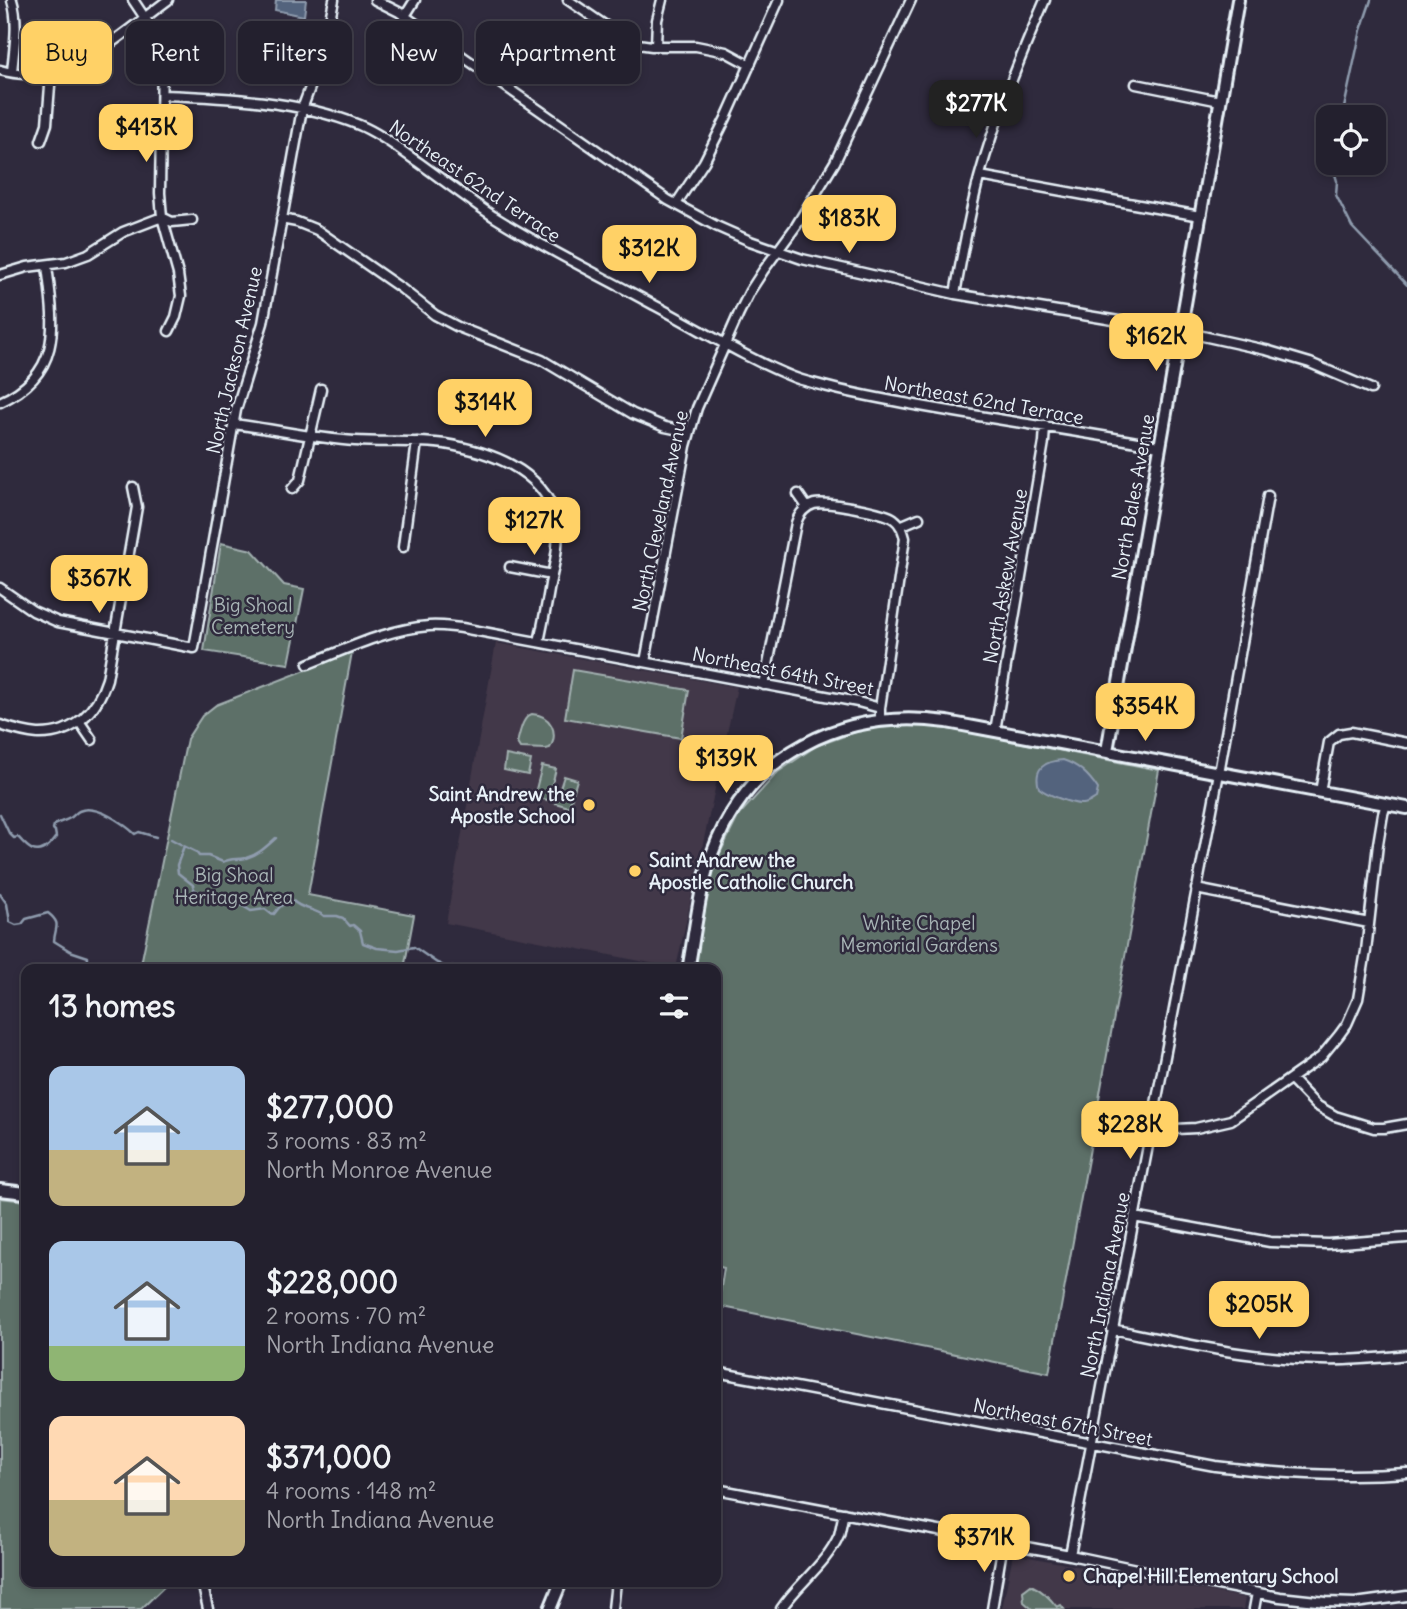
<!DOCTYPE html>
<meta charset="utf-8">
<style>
body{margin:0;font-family:Delius,sans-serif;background:#2f2d3a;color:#f1f3f6;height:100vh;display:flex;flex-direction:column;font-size:26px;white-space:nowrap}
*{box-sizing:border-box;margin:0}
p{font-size:23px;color:#a3a3aa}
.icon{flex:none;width:38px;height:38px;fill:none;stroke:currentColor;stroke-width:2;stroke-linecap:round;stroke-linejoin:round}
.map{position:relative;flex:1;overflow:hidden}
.drawer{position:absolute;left:21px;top:964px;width:700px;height:623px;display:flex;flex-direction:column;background:#23202e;border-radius:14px;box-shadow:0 4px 10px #0003,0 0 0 2px #403e4a}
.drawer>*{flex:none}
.hud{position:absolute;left:21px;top:21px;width:700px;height:63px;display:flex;gap:14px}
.buttons{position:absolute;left:1316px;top:105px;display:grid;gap:14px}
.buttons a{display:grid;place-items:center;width:70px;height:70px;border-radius:14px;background:#23202e;box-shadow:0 4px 10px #0003,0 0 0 2px #403e4a;font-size:35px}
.price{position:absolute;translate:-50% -60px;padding:0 16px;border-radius:14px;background:#ffd166;color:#111;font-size:23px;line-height:46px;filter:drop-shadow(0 2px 4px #0008)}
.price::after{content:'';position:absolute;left:50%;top:42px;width:21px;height:16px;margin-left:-10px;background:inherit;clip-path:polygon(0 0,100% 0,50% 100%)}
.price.on{background:#222;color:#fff}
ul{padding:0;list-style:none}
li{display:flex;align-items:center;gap:21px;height:175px;padding:0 28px}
li span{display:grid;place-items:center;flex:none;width:196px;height:140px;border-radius:14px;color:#555}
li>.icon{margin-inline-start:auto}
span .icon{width:84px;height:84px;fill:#fffc;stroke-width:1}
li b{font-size:30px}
h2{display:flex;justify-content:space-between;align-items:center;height:84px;padding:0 28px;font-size:30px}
.tag{padding:0 24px;border-radius:14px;background:#23202e;box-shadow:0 4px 10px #0003,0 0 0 2px #403e4a;font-size:24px;line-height:63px}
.tag.on{background:#ffd166;color:#111}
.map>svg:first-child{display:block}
</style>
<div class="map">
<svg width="1407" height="1609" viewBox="0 0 1407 1609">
<rect width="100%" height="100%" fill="#2f2a3d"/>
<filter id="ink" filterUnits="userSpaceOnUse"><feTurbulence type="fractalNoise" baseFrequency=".0143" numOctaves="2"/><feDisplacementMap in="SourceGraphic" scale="14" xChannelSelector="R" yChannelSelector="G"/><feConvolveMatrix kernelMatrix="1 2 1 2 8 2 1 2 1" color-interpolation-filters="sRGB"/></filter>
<g filter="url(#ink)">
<path fill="#423848" d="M496,643L737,687L676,968L446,923Z
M1013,1554L1245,1598L1243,1609H1002Z"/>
<path fill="#5d6f68" stroke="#a2b0b0" stroke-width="2" d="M183,39H196L195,67H182Z
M201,39H215L214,68L200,67Z
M221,543L252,550L284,585L304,589L289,664L204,651Z
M352,652L308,895L414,915L404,969H140L187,739L202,716L216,705Z
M573,670L689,690L681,738L565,718Z
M532,714C551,715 559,732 550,748L546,749L520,748L517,743C520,733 522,717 532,714Z
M913,724L961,731L1159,770L1049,1373L718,1306L724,1268L716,1266V970H693L703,913L716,861L739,815L778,772L816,746L861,730Z
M506,755L531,760L528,775L504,770Z
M542,766L556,769L548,800L534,797Z
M564,776L577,780L569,807L555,803Z
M0,1198L26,1201V1582H165L166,1585L141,1609H0Z
M1031,1585C1042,1590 1050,1598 1057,1607L1061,1605L1064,1609H1032L1024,1602L1023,1591Z"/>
<path fill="#53637d" stroke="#8f9cae" stroke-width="2" d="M276,0H306L304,16L275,10Z
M1063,760C1079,765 1089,775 1098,789L1096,798C1091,801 1087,805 1081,804C1071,804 1046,794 1039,788C1033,768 1045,761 1063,760Z"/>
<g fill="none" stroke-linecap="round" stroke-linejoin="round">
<path stroke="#8f9cae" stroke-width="2.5" d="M1342,117L1361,30L1371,0
M1334,163L1332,164L1337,181L1336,195L1352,227L1407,285
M0,814L9,833L14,838L18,837C27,847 35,857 48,846C52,843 53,840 56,837L55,831L53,829L54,825C59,822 65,821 70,818C74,816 76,812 79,811C96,803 124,824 135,834L139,832L156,837
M171,839L184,846L177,865L178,873L193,885L194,889L199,893C203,892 224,897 228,899C232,900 233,903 236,907L241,905L251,911L265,909L270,913L274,914C278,908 285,900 293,901C302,910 315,908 324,916H337L343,918L350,926L353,925L360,931L363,943L377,948L398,950L414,947L437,963L440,964L445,967L453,966L456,970
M184,846L196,852L199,856H208L223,862C231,858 237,860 246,858C258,855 267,846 276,838
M0,894L7,904L10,922L16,925L22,924L26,919L48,913C62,924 55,927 54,941L70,951L88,957L87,970"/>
<defs>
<path id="street" d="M133,0L151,27L162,54L160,193L162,217L178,274L181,296L176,317L169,331
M375,0L399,12L668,200L716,226L750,241L802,259L955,294L1180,331L1266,350L1310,363L1371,389
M568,0L631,43L652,46H696L726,52L750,65
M405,16L415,0
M656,45L657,20L662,0
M0,70C66,89 119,36 168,0
M12,72C14,49 19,22 12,0
M1136,84L1220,101
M162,95C224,97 301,101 359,125C381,134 399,149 418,162C443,180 468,199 493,216C545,249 600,275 654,305C700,329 745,358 793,377C803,381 814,383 824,386C850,393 877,398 904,403C989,419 1074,430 1159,446
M41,141L47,124L51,73
M980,176L1200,216
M676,204L704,162L726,118L779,0
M281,219L297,222L317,230L402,289L435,315L458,327L542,360L633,414L665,427L689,432
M0,275L27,267L66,262L88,254L123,232L162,217L172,222L192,220
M955,294C962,255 969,216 979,178C996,116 1020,58 1045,0
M0,402C64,373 54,323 47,266
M233,424C273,429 314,438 355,441C385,443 415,440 445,444C488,451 542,469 555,516C561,539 555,562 550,584C547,604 543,623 539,642
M292,489L300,480L321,389
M798,494L807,507
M900,526L919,518
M403,547L417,442
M510,567L552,575
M0,588L33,611L58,622L194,648L236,410L263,323L302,109L323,53L334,0
M645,662L686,446L697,408L739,313L750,291L763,271L796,226L835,162L911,0
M308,664C347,649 387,629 429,626C440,625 451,627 462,628L858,702L880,708V721
M764,685L796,523C799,514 804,507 814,504C825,501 886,512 894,519C901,524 903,531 905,538L880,708
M79,721L92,740
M0,725C12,729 25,733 38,734C74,735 97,711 107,679L137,507L133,487
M995,731L1044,442L1045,426
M1320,792L1329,742L1339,734L1351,732L1407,743
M1196,889L1369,923
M1291,1079L1316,1105L1335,1116L1374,1128H1384L1407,1124
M1152,1127L1176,1129L1196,1128L1231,1120L1321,1057L1339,1035L1347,1024L1358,999L1366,951L1378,844L1383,814L1386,804
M1134,1217L1270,1242L1328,1244L1407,1238
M1112,1329C1181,1343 1250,1359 1321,1360C1350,1361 1378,1358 1407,1355
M716,1372L1215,1466C1280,1474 1342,1478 1407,1473
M716,1489L884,1521L1070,1555L1160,1574L1280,1597L1326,1602L1355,1603L1407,1596
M1070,1555L1219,773L1268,496
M202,1582L208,1609
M613,1609L616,1582
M781,1609C798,1583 826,1565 839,1535C841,1528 842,1520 844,1513
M992,1609L1003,1543
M1254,1609L1257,1593"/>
<path id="secondary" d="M1107,751L1238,0
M688,970C695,934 699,888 712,854C749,752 843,708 947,722L1407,808
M0,1190L26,1193
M550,1609L561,1582"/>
</defs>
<use href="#street" stroke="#e8f1f8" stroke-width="13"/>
<use href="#secondary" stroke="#e8f1f8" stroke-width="16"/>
<use href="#street" stroke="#2f2a3d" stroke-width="8"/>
<use href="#secondary" stroke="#2f2a3d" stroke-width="10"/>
</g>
</g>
<g fill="#ffd166" stroke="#2f2a3d" stroke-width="2.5">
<circle cx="589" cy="805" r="7"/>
<circle cx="635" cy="871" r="7"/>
<circle cx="1069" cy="1576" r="7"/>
</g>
<g text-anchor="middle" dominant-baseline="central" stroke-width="5" stroke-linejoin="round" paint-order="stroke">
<g font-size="19" fill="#e8f1f8" stroke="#2f2a3d">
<text transform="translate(475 181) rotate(34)">Northeast 62nd Terrace</text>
<text transform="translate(234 360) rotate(-77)">North Jackson Avenue</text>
<text transform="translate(984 400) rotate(10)">Northeast 62nd Terrace</text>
<text transform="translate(1133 497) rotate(-80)">North Bales Avenue</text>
<text transform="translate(660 511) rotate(-78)">North Cleveland Avenue</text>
<text transform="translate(1005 576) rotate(-80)">North Askew Avenue</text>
<text transform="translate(783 671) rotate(11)">Northeast 64th Street</text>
<text transform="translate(1105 1285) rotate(-79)">North Indiana Avenue</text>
<text transform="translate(1063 1422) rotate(11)">Northeast 67th Street</text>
</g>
<g font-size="19" fill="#a9b6b7" stroke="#2f2a3d">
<text x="253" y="605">Big Shoal<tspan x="253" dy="22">Cemetery</tspan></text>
<text x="234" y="875">Big Shoal<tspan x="234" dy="22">Heritage Area</tspan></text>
<text x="919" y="923">White Chapel<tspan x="919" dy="22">Memorial Gardens</tspan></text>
</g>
<g font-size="19" font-weight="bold" fill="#e8f1f8" stroke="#2f2a3d" text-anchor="start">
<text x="575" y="794" text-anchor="end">Saint Andrew the<tspan x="575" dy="22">Apostle School</tspan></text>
<text x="649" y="860">Saint Andrew the<tspan x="649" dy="22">Apostle Catholic Church</tspan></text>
<text x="1083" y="1576">Chapel Hill Elementary School</text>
</g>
</g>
</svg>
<div class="buttons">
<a><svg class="icon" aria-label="locate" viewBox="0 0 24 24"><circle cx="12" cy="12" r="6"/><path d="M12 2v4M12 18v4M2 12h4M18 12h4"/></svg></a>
</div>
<b class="price on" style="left:976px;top:140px">$277K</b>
<b class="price" style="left:146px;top:164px">$413K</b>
<b class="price" style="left:849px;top:255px">$183K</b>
<b class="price" style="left:649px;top:285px">$312K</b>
<b class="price" style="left:1156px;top:373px">$162K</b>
<b class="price" style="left:485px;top:439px">$314K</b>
<b class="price" style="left:534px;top:557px">$127K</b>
<b class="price" style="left:99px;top:615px">$367K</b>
<b class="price" style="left:1145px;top:743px">$354K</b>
<b class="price" style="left:726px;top:795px">$139K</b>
<b class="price" style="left:1130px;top:1161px">$228K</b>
<b class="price" style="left:1259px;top:1341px">$205K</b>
<b class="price" style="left:984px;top:1574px">$371K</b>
<div class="hud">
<a class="tag on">Buy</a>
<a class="tag">Rent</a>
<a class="tag">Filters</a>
<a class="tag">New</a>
<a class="tag">Apartment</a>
</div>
<section class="drawer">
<h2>13 homes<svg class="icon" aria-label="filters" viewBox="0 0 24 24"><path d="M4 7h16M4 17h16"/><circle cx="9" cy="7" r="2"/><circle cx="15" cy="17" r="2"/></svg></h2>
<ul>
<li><span style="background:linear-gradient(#a9c7e8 60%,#c2b280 0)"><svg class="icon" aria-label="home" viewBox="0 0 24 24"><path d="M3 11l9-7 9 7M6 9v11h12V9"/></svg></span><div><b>$277,000</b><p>3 rooms · 83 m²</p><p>North Monroe Avenue</p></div></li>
<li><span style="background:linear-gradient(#a9c7e8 75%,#8fb573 0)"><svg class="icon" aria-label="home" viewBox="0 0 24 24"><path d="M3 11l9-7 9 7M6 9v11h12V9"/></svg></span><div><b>$228,000</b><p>2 rooms · 70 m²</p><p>North Indiana Avenue</p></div></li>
<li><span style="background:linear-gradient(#ffd9b3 60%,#c2b280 0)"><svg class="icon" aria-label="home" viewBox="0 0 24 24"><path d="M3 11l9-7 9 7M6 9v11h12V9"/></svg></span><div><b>$371,000</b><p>4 rooms · 148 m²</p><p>North Indiana Avenue</p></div></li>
</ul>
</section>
</div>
